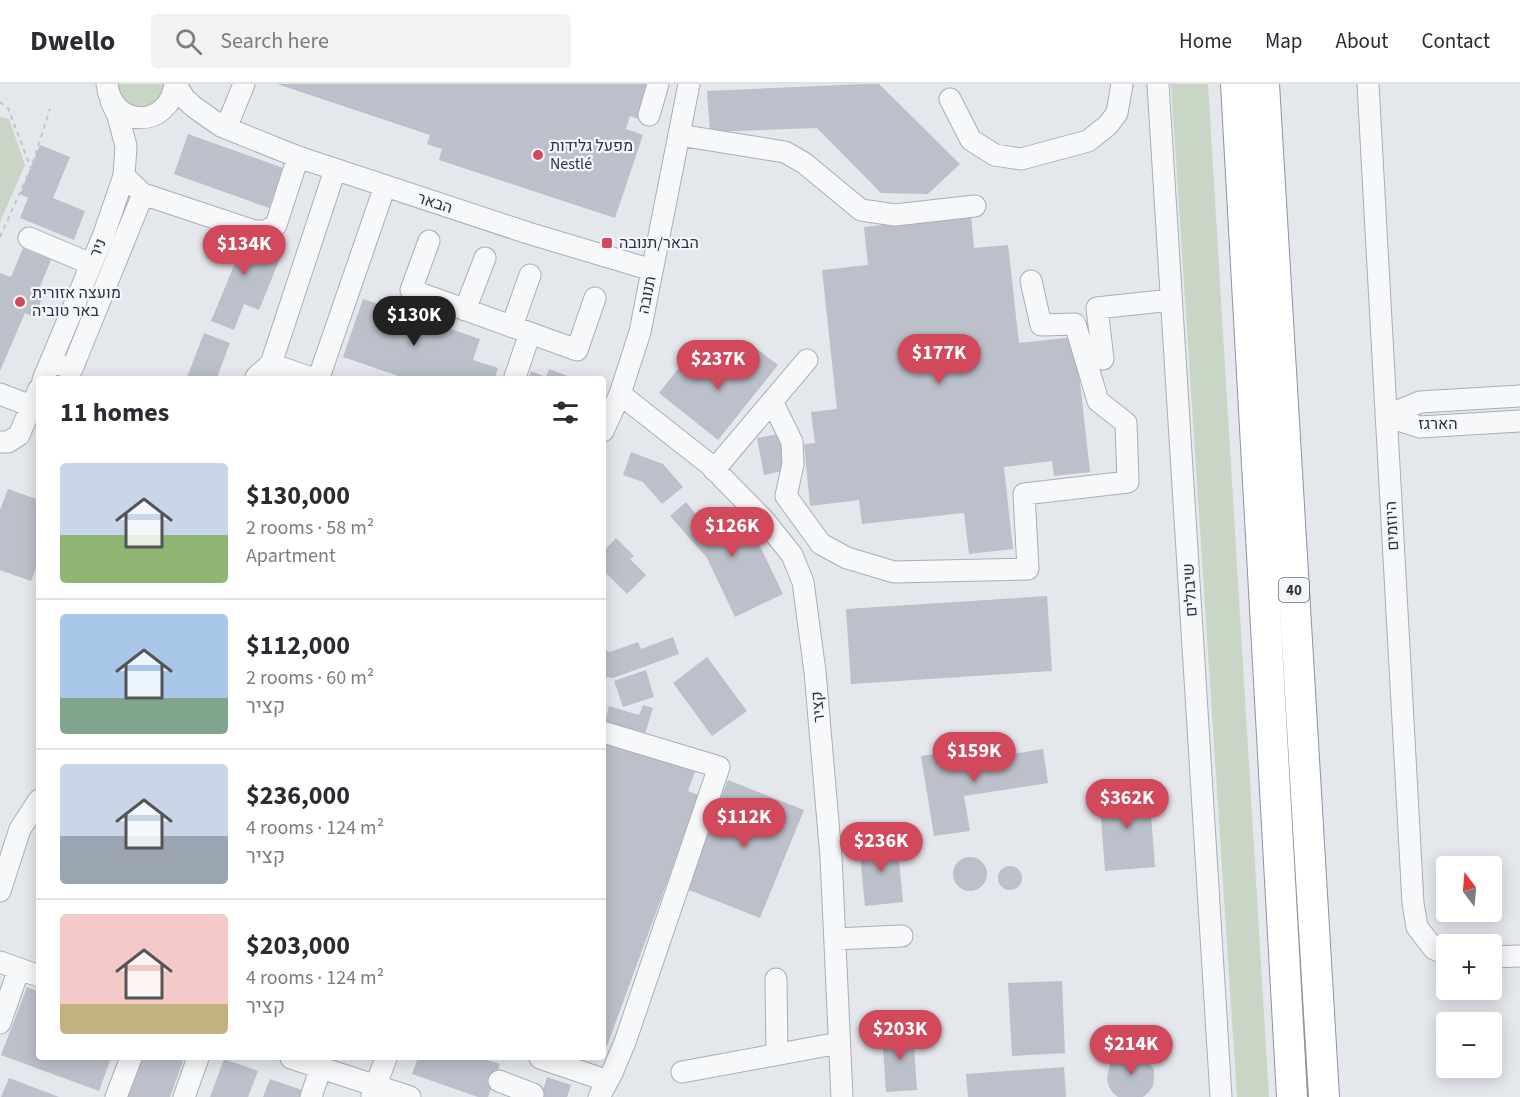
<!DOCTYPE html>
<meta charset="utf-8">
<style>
body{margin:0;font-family:"Source Sans 3",Heebo,sans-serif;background:#f2f2f3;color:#2b2b33;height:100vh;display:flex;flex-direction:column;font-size:22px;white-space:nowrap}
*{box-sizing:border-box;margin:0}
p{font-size:20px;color:#7c7c81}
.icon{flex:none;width:33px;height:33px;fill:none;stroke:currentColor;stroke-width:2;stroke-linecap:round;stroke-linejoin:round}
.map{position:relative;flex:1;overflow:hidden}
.details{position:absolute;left:36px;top:292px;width:570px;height:684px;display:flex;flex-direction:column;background:#fff;border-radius:6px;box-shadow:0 3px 15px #0003}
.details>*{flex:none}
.needle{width:39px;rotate:344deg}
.controls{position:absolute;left:1436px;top:772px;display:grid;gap:12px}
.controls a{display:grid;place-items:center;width:66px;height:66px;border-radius:6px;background:#fff;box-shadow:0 3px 15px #0003;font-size:30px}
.price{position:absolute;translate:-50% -51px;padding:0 14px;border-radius:21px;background:#d1495b;color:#fff;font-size:20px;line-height:39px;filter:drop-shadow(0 2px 3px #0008)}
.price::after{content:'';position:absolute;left:50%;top:36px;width:18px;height:14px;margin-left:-9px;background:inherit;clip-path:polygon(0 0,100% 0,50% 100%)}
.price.on{background:#222;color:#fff}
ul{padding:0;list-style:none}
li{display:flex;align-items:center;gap:18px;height:150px;padding:0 24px}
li+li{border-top:2px solid #e1e1e2}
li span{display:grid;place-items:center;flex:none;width:168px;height:120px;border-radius:6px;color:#555}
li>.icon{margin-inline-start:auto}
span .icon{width:72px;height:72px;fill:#fffc;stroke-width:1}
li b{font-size:26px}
h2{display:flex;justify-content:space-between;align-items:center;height:72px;padding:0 24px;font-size:26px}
header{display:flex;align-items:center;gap:36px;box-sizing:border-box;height:84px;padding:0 30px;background:#fff;border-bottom:2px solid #e1e1e2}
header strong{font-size:28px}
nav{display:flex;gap:33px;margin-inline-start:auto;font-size:21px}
.search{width:420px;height:54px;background:#f2f2f3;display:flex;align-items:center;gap:15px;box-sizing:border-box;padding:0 21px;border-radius:6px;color:#7c7c81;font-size:22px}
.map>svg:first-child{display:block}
</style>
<header>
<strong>Dwello</strong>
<div class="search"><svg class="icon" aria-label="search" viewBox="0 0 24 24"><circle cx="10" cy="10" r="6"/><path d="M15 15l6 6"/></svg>Search here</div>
<nav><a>Home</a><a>Map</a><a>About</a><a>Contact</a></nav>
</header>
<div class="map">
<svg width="1520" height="1013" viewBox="0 0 1520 1013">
<rect width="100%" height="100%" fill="#e4e7ec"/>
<path fill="#c9d6c5" d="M114,0H169L158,23L130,26Z
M1171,0H1208L1269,1013H1237Z
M0,33L9,35L25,81L0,138Z"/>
<path fill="#bbc0ca" d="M277,0H650L639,35L630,32L626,45L643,51L615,134L439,76L442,65L427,60L430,51Z
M865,0H879L960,80L928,110L881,109L817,44L710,48L707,7Z
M188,50L283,84L269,124L174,90Z
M40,61L70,73L53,114L85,127L74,156L20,134L28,114L20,110Z
M971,131L974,164L1008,161L1019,259L1075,253L1090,388L1054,392L1052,377L1004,383L1013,465L969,470L964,429L862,440L859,416L810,422L804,360L815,359L811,328L837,325L822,186L868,181L864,143Z
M241,150L283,167L259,226L244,220L234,246L211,237L235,179L210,169L217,151L238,159Z
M23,164L51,176L39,205L45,208L34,233L25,229L0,287V189L11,193Z
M363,215L480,255L473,276L498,284L494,296H410L343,273Z
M204,249L230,259L216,296H186Z
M752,261L778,281L718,356L659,309L686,275L720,301Z
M549,285L576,295V296H528L531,287L546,293Z
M779,350L787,386L764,391L757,354Z
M631,368L663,380L683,403L662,420L643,398L623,391Z
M8,405L39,416V476L31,497L0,486V426Z
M686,418L705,441L726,422L759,460L783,510L735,533L707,474L670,432Z
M616,454L634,472L630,475L646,491L627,510L603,486V468Z
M1047,512L1052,587L851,600L846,525Z
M673,553L679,570L613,594L603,592V566L610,568L638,558L641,565Z
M707,573L747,627L712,652L673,599Z
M646,586L654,613L623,623L614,597Z
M643,621L653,624L644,653L604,641L609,622L639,631Z
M603,655L695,688L688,707L699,711L607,962L603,960Z
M1043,665L1048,699L964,712L970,747L934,752L921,672L956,667L958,679Z
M728,696L804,726L760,834L684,804Z
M1149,705L1155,783L1105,787L1099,709Z
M897,756L903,818L865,822L859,760Z
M953 790a17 17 0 1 1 34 0a17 17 0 1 1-34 0Z
M998 794a12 12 0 1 1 24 0a12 12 0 1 1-24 0Z
M1062,897L1065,969L1012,972L1008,899Z
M27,903L39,908V974H111L99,1007L1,971Z
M913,947L917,1006L886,1008L882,949Z
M1129,969L1137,970L1144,974L1150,979L1154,986V994L1153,1002L1148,1009L1143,1013H1118L1113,1009L1109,1003L1107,996L1108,988L1110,981L1115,975L1122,971Z
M138,974H173L183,977L170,1013H124Z
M418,974H481L500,980L488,1013H478L412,990Z
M224,975L258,987L248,1013H210Z
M1064,983L1066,1013H968L966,990Z
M547,993L571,1001L567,1013H541Z
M9,994L59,1013H1Z
M270,995L302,1006L300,1013H263Z"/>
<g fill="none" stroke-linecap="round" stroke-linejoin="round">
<defs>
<path id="minor" d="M107,0C112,45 169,45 175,0
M175,0L185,15L194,23L221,42L298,73L528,149L652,186
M1158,0L1221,1013
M1368,0L1413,819L1417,843L1434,865L1446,870
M950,15L971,56L995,71L1021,75L1088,57L1108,41L1117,29L1122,0
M649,31L658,0
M226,44L244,0
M679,51L785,68L804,79L861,126L895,131L975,122
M124,92L143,110L254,147H266L276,141L298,73
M29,154L91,180
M429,157L411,206L577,266L595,214
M465,226L485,174
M512,242L530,191
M1103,275L1097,224L1171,216
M51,277L72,285L143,110
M271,280L335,86
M43,296L104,150L124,92L126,62L118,32L111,17
M255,296L257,292L271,280L317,296
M318,296L385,102
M514,296L530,249
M0,310L31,322
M620,310L709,380L764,436L792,471L803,498L815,588L831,773L842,1013
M772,317L792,358L793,380L786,412L821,460L847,474L894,488L1028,485L1024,410L1128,398L1126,339L1098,317L1075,240L1041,241L1031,197
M1386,332L1420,318L1520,312
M1386,332L1420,343L1520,337
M603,347L620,310L640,248L689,0
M0,358H8L19,351L39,305
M714,386L807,276
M0,807L20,745L39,716
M835,855L902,852
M1491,873L1520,872
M0,878L39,892
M776,895L777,970
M0,939L19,885
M291,974L410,1013
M540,974L608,997
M682,988L839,959
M499,997L533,1010
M372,1012L386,974
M116,1013L131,974
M184,1013L198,974
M311,1013L321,983
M599,1013L612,989L625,958L719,683L603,648"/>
<path id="highway" d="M1236,0L1292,1013
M1264,0L1324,1013"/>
</defs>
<use href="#minor" stroke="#a9aeb7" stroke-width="23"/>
<use href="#highway" stroke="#8b94a3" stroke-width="32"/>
<path stroke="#c2c5cb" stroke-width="2" stroke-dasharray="4.5 4.5" stroke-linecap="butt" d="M0,18L8,24L31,84
M0,153L31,84L50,25"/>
<use href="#minor" stroke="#f7f8fa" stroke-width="21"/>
<use href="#highway" stroke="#fff" stroke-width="30"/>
</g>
<g fill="#d1495b" stroke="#f4f6f9" stroke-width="2">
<circle cx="538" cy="71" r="6"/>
<rect x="601" y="153" width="12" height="12" rx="3"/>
<circle cx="20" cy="218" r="6"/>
</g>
<g text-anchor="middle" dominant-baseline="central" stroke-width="4.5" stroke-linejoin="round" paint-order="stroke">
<rect fill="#f4f6f9" stroke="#676e7b" stroke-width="1.5" x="1279" y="494" width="30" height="24" rx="4.5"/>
<g font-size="15" font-weight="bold" fill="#2b3445">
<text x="1294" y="506">40</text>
</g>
<g font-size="16" fill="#2b3445" stroke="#f4f6f9" text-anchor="start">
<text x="550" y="62">מפעל גלידות<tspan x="550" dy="18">Nestlé</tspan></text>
<text x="619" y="159">הבאר/תנובה</text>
<text x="32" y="209">מועצה אזורית<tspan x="32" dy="18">באר טוביה</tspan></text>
</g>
<g font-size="16" fill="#2b3445" stroke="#f4f6f9">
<text transform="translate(435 119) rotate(18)">הבאר</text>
<text transform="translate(98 164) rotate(-67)">ניר</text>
<text transform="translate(647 211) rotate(-79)">תנובה</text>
<text x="1438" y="340">הארגז</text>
<text transform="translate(1392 442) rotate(-93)">היוזמים</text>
<text transform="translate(1190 506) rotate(-94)">שיבולים</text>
<text transform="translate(818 623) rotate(-95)">קציר</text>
</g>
</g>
</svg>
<div class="controls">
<a><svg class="needle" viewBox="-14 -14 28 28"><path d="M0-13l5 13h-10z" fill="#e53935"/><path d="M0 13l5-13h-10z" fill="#7c7c81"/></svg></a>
<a>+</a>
<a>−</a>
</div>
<b class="price" style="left:244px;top:192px">$134K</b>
<b class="price on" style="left:414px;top:263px">$130K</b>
<b class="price" style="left:939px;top:301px">$177K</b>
<b class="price" style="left:718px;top:307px">$237K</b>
<b class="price" style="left:732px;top:474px">$126K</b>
<b class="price" style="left:974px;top:699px">$159K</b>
<b class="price" style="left:1127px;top:746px">$362K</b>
<b class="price" style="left:744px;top:765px">$112K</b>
<b class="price" style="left:881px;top:789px">$236K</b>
<b class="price" style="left:900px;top:977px">$203K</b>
<b class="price" style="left:1131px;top:992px">$214K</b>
<section class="details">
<h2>11 homes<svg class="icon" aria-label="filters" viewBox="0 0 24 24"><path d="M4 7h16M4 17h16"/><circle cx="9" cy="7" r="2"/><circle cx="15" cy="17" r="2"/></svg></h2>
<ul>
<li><span style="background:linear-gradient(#c9d6e8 60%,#8fb573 0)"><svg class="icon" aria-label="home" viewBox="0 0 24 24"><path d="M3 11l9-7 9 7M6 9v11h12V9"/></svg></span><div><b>$130,000</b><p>2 rooms · 58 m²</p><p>Apartment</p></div></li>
<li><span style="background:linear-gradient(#a9c7e8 70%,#7fa58c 0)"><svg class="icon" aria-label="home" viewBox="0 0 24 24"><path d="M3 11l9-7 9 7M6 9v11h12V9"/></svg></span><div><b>$112,000</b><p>2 rooms · 60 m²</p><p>קציר</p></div></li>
<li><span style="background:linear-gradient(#c9d6e8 60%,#9aa5b1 0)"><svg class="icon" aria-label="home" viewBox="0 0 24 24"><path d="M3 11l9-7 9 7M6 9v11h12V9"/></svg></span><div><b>$236,000</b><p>4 rooms · 124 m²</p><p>קציר</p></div></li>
<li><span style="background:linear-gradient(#f6c9c9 75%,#c2b280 0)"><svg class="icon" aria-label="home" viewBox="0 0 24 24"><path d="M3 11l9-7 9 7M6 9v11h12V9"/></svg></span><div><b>$203,000</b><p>4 rooms · 124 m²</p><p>קציר</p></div></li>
</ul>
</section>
</div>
